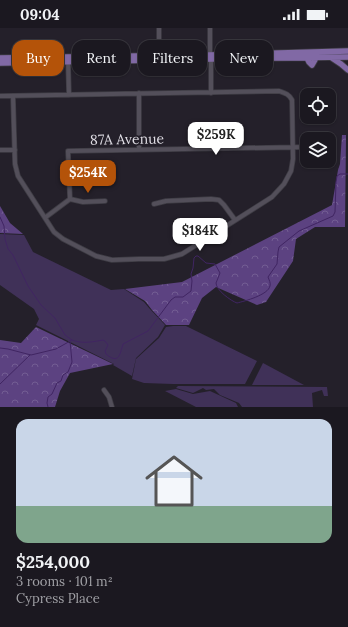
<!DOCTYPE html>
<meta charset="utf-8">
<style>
body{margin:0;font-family:Lora,serif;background:#28252d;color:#f1f3f6;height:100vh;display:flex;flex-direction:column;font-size:15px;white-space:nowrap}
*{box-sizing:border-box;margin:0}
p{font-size:13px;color:#a0a0a5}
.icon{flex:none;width:22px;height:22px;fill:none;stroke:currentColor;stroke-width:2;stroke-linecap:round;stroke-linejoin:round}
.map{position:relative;height:379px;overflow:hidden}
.side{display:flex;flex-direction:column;background:#1b1820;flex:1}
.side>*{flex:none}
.top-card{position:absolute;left:12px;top:12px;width:324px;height:36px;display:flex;gap:8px}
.buttons{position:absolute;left:300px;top:60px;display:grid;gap:8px}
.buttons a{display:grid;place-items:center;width:36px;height:36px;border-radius:8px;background:#1b1820;box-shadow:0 1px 3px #0004,0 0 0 1px #39373e;font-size:20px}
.price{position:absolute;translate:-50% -34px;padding:0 9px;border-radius:8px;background:#fff;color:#222;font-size:13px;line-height:26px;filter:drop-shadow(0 1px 2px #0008)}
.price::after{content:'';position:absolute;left:50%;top:24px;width:12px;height:9px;margin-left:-6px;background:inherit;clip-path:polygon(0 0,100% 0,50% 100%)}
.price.selected{background:#b45309;color:#fff}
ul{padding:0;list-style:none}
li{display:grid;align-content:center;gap:8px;height:212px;padding:0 16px}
li span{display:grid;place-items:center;height:124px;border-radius:12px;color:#555}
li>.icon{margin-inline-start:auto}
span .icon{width:72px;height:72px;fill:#fffc;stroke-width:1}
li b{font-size:17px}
.chip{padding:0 14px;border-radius:12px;background:#1b1820;box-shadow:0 1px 3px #0004,0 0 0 1px #39373e;font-size:14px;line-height:36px}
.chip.selected{background:#b45309;color:#fff}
.status{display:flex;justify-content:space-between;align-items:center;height:28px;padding:0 20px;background:#1b1820;direction:ltr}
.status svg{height:11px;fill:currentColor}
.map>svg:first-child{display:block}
</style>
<div class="status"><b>09:04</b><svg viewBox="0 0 49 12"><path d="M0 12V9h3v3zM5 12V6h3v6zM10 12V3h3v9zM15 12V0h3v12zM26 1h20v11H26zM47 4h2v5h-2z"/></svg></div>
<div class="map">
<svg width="348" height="379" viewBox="0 0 348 379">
<defs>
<pattern id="forest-crowns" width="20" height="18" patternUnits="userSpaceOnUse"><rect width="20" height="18" fill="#5c4281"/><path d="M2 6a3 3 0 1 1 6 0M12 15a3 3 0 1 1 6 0" fill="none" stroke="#735d93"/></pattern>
</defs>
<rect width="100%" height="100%" fill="#24202a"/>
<path fill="#403158" d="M0,206L24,207L33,224L111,262L124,261L144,274L149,280L165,297L158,309L136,330L132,348L113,337L114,336L36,297L39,291L34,281L0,257Z
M173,298H186L257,333L245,356H173L144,355L132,351L136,331L159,310L166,299Z
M263,335L304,357H252Z
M178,358L327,359L328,368H324L322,362L312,365L313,379H242L239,375L220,367L214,361L206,362L203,360L193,365L176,360Z
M176,361L193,366L210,363L236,375L238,379H196L165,363Z"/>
<path fill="url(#forest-crowns)" d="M342,107H346L345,199H315L296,211L293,233L266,274L257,277L216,259L202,270L189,297H166L152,282L145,273L125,261L182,254L332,177L338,142L340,136Z
M0,178L10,195L23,206L0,205Z
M36,299L113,336L70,345L60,363L55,379H0V312L21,315Z"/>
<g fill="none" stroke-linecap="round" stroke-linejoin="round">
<path stroke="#402562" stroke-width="1" d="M0,189L4,198L5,211L8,221L13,227L28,258L41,277L55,290L65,307L72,312
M0,320L8,321L31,327L56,321L72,312C83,316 92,314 103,312L105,313L108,317L105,323L106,326C119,337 120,326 123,316L148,303L171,272L175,269H183L191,263L192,253L191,246L193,240L194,230L196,228H198L206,235L215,236L220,245C219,248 217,252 216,255C216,262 231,273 237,275C245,273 268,267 270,258C271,255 269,252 268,249L277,236L278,224L279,219L299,203L333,188L335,184L336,154L337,148L340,146H348
M0,356L30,327
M48,379L47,375L48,369L52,366L57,355L61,353L63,347L68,344L72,334L70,313"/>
<defs>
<path id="minor" d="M159,0V28
M210,0V27
M68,31L69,67
M211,31V65
M139,65V121
M0,68C93,66 186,65 279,63C285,65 289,66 292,72L293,131L291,143L284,156L272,169L182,226L164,231H139L112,232L96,228L63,211L54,204L18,148L15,136L13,68
M0,122H15
M70,171L68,123L307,119
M70,171L83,174L105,173
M154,176L166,173L211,171L219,172L224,177L235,192
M46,189L70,171
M104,362L109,369L112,379"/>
<path id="major" d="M0,30L210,27L348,23
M307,30L309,34L312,37L316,30
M332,30L341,36L348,42
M0,35L211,31L348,29"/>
</defs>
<use href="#minor" stroke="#3f3d45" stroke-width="5.5"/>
<use href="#major" stroke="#3f3d45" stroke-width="7"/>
<use href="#minor" stroke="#534f5a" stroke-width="4"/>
<use href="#major" stroke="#8169a5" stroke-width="5.5"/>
</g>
<g text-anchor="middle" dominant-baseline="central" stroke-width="3.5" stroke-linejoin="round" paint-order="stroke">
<g font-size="14" fill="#dfdde4" stroke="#24202a">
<text transform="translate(127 111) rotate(-1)">87A Avenue</text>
</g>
</g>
</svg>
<div class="buttons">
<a><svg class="icon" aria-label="locate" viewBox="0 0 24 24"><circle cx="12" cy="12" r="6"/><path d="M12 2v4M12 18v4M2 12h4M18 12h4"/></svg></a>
<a><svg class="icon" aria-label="layers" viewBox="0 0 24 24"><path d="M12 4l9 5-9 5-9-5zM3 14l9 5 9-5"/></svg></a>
</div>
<b class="price" style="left:216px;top:128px">$259K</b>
<b class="price selected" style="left:88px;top:166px">$254K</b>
<b class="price" style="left:200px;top:224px">$184K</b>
<div class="top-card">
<a class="chip selected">Buy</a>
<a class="chip">Rent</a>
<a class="chip">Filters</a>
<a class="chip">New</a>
</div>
</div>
<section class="side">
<ul>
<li><span style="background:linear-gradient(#c9d6e8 70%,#7fa58c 0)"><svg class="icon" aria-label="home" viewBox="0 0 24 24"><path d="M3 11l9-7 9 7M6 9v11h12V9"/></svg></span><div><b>$254,000</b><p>3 rooms · 101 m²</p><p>Cypress Place</p></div></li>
</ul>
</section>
